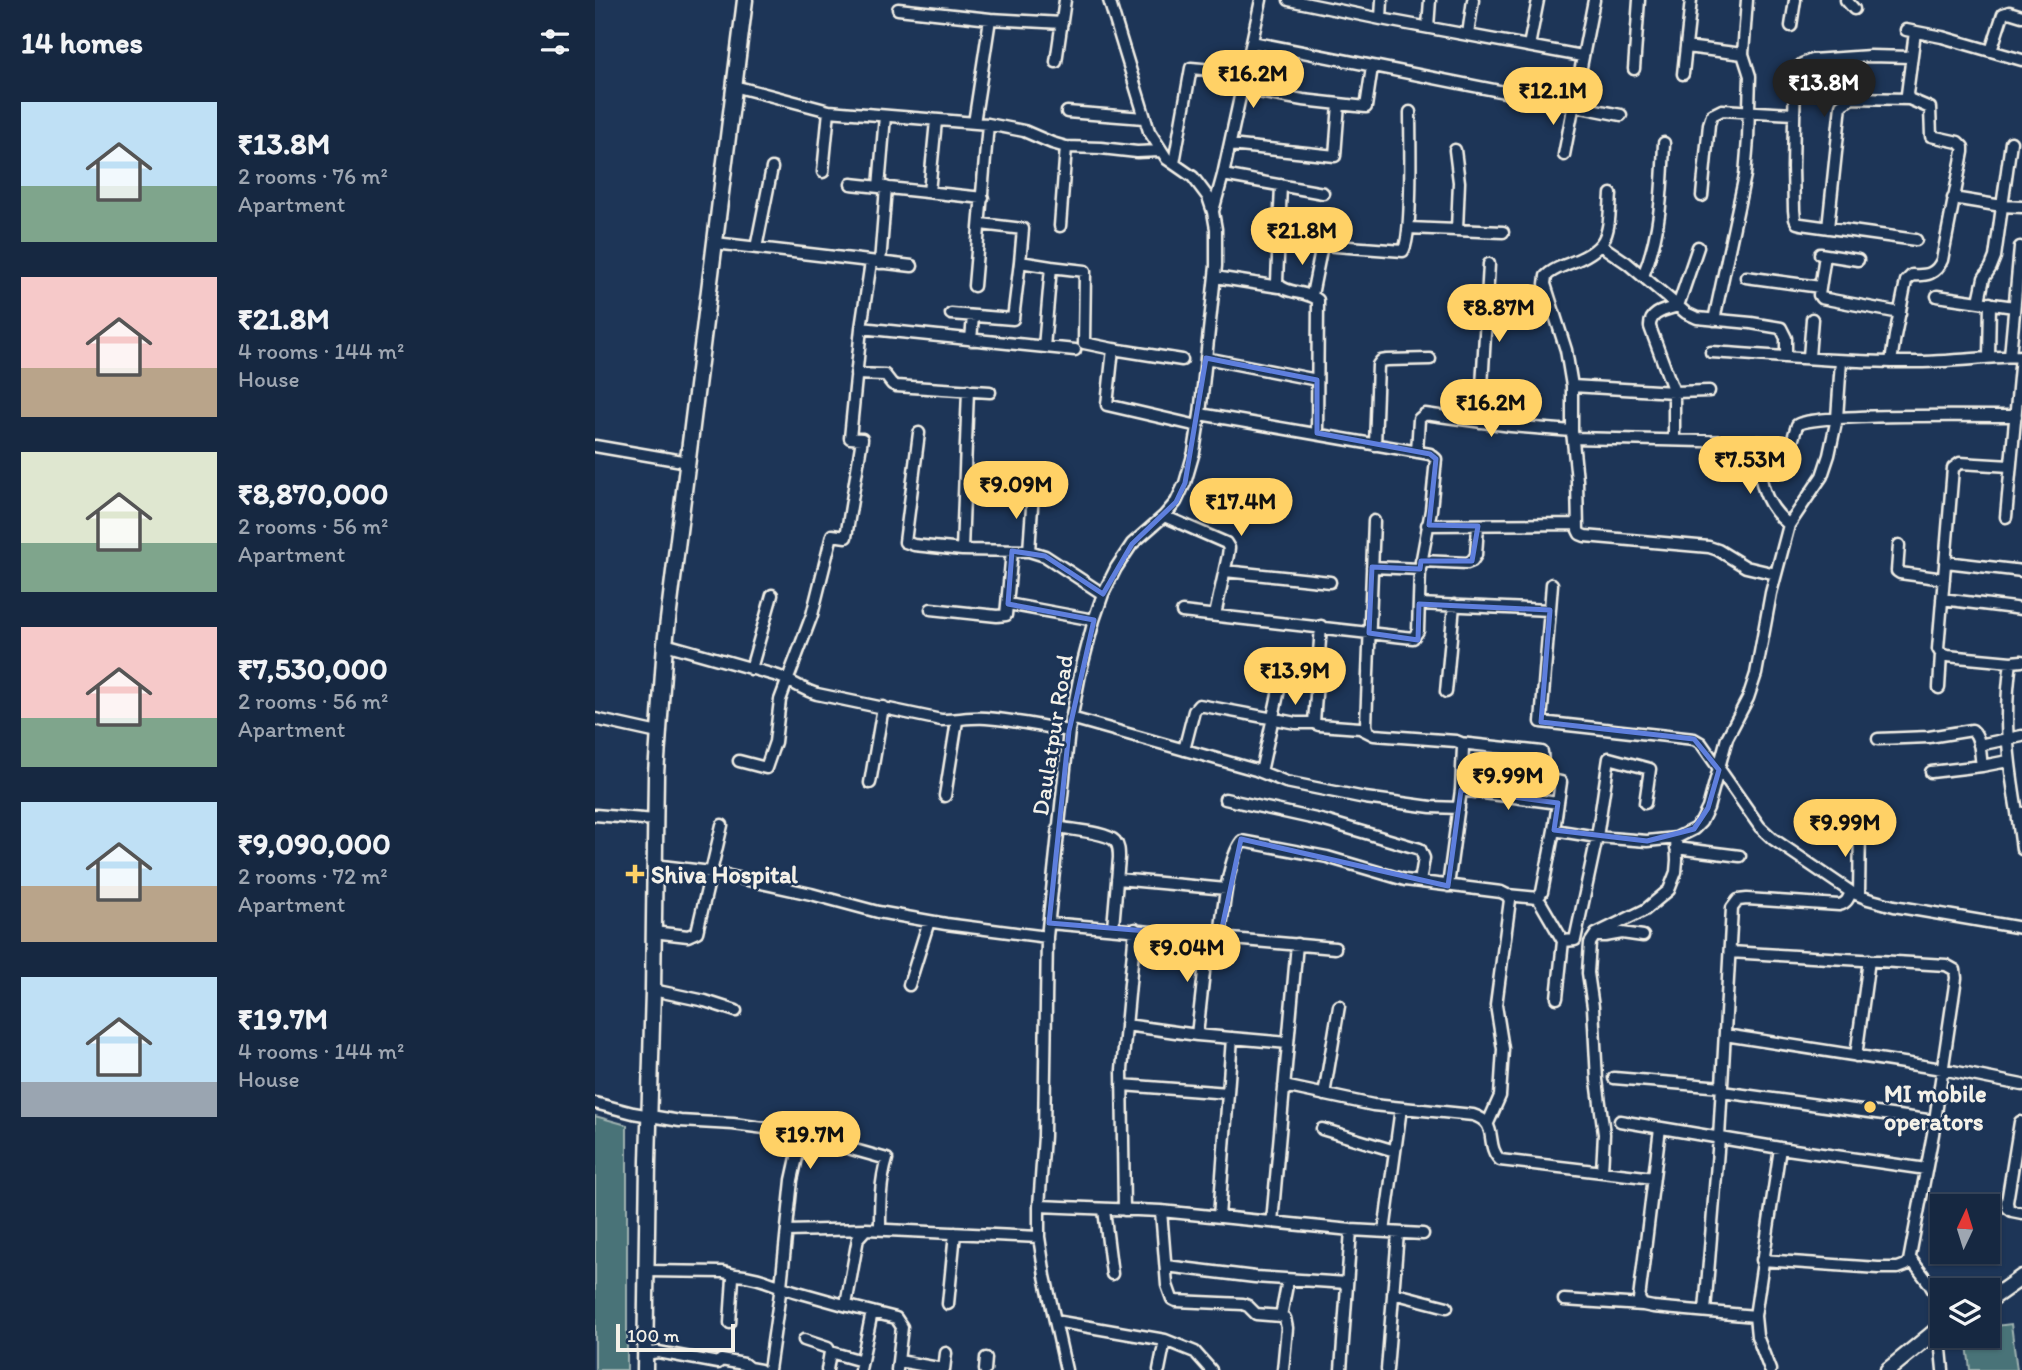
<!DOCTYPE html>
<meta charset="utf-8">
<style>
body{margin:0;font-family:Itim,sans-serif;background:#23344c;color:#f1f3f6;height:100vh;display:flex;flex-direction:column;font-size:26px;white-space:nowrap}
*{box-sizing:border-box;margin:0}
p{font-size:23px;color:#9ea6b1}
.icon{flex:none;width:38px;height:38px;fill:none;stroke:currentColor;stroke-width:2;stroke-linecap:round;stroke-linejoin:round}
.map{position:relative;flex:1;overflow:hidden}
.side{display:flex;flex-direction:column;background:#162841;width:595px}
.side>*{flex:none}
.needle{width:46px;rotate:4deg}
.buttons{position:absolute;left:1335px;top:1194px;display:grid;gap:14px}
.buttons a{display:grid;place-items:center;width:70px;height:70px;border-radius:0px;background:#162841;box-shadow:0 2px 5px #0004,0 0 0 2px #35445a;font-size:35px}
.scale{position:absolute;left:21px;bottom:18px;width:119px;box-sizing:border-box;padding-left:7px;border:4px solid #f4f1e8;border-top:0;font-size:19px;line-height:24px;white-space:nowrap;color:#f4f1e8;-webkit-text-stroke:5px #1d3557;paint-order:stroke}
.price{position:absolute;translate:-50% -60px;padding:0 16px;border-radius:24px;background:#ffd166;color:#111;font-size:23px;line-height:46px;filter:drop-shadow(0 2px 4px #0008)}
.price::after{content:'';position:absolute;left:50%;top:42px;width:21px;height:16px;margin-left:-10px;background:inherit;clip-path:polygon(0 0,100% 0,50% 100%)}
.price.selected{background:#222;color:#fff}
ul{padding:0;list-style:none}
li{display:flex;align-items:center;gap:21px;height:175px;padding:0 21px}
li span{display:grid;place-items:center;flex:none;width:196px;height:140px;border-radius:0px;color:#555}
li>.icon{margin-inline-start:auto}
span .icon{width:84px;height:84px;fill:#fffc;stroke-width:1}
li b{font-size:30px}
h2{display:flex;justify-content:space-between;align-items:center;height:84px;padding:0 21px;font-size:30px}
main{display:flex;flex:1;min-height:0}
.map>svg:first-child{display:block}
</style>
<main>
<section class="side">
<h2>14 homes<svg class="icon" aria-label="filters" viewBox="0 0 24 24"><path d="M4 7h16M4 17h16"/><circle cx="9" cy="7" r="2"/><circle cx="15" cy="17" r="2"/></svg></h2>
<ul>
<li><span style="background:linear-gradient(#bfe0f5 60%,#7fa58c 0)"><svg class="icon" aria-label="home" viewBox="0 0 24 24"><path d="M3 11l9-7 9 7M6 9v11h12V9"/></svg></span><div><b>₹13.8M</b><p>2 rooms · 76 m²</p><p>Apartment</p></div></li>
<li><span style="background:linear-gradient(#f6c9c9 65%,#b9a48a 0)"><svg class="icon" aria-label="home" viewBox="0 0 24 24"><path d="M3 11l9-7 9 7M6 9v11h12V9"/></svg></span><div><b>₹21.8M</b><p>4 rooms · 144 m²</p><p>House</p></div></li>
<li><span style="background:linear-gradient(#dfe7d0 65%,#7fa58c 0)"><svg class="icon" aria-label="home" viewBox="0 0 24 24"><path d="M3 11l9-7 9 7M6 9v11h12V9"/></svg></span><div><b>₹8,870,000</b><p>2 rooms · 56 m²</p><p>Apartment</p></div></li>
<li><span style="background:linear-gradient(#f6c9c9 65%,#7fa58c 0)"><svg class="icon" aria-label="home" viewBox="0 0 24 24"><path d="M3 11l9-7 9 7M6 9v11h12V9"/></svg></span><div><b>₹7,530,000</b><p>2 rooms · 56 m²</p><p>Apartment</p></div></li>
<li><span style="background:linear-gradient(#bfe0f5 60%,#b9a48a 0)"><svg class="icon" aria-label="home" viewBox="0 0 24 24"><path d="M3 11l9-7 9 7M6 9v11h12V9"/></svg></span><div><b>₹9,090,000</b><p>2 rooms · 72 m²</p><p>Apartment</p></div></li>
<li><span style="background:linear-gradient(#bfe0f5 75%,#9aa5b1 0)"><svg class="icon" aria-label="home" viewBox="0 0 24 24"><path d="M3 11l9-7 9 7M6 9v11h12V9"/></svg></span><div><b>₹19.7M</b><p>4 rooms · 144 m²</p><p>House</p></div></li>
</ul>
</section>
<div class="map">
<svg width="1427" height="1370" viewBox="0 0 1427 1370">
<rect width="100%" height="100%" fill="#1d3557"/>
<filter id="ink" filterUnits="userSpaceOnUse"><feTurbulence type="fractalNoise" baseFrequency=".0143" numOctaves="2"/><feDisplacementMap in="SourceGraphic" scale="14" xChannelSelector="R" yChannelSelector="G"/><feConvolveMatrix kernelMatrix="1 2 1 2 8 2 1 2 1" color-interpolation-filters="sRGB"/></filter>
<g filter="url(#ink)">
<path fill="#4a7378" stroke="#9fb2b0" stroke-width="2" d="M0,1116L32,1125V1370H0Z
M1416,1324L1422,1370H1375L1371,1335H1393V1327Z"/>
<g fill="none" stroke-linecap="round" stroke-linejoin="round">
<defs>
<path id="minor" d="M694,0L786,19L987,56
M1251,0L1259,9
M303,9L395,19L467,23
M786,19L787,0
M1196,26L1200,0
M833,27L835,0
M1311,30L1347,37L1427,60
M873,34L878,0
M657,42L1026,115
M934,46L943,0
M1091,47L1148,54
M1396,51L1408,14L1414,12L1427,16
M1316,57L1275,56L1217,60L1207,64L1203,68L1200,76L1198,167L1199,210L1200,219L1202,223L1206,224L1321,240
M461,62L470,0
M1039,69L1044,0
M1088,74L1096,0
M139,86L234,111L393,124L429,131L457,143L471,147L506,148L542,152L565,151
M647,89L708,100L771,107L777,67
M472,112L549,118
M379,123L395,19
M635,145L740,156L744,104
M860,150L864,182L862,229
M969,155L999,0
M579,163L596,68L650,73
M228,172L234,111
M628,175L728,193
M256,184L388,198
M686,185L682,282C689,295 712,290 723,300L722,433
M284,187L290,116
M334,192L341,121
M1016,194C1013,234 1016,247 975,263C966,267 958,269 951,276L950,284L971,350L977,386V431L982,480L983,530L985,534L990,536L1114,547L1123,550L1151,567L1181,574
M1107,196L1114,124L1117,115L1127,110L1199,114
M1358,198L1407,206L1427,207
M618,211L628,175L666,0
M386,224L428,229L425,262L456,267L449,347
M465,226L471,147
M814,228L908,232
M1233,228L1246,105L1257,98L1314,99
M684,238L727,245L808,251C818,237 815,136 815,112
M120,243L317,266
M1007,246L1032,263L1091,313L1102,318L1156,323L1186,328L1191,338V356
M161,248L177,168
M1225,254L1263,260
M1230,255L1224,295L1226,298L1305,313
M285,263L291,187
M456,267L490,271L489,343L518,349L512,405L603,426
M1048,276C1066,232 1067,190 1069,143
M620,277L684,287
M1151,277L1225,287
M379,286L393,124
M717,295L727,245
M1342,296L1419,307
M1384,301L1389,278L1396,267L1400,257L1416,142
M356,314L418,319L425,262
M1119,320L1150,175L1153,139L1155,76L1148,54L1152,0
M266,328L480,350
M376,340L378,316
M518,349L587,360
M1116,352C1180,356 1244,362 1309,362C1348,363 1388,357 1427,356
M1415,356L1425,247
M1214,357L1217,319
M1394,357L1395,303
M611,358L722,380
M1296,362L1300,336L1311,281L1317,275C1332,276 1341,274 1347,260L1368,152V147L1363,142L1336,136L1335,108L1314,99L1312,94L1320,32
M261,374L290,375L297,384L301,386L395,392
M977,386L1079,392L1114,391
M885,422L894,264
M324,433L310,542L319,545L367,550L434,551L450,556L508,594
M978,438L1193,443L1197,442L1202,425C1218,413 1389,416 1421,416
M1079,440V392L1055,327C1054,312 1071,310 1083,306L1103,247
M1161,444C1165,478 1166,502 1194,525
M780,445L783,365L786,361L792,360L835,359
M0,446L93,462
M822,452L824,419L830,414L916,426L977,431
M1415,466L1365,463L1358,468L1343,649L1346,654L1352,656L1416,662
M569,516L631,543L634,548L633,555L620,615
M1411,517L1426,356
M779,521L771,725L773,732L779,735L861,741L866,743L868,747L866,790L853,886
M832,525L983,524
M1304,545L1302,571L1305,573L1349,579
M367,550L373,390
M434,551L438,493
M826,561L872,563L877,561L881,555L883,526
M1351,562L1427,571
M777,567L825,569
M630,571L735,582
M957,584L946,722L1099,739L1106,743L1165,827L1178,839L1256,892L1273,899L1299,906L1427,928
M1347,599L1427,609
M413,604L499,620
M824,604L955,610
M336,609L402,616L411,615L417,551
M587,612L818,638L823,631L825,569L836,510L841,459L835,454L605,414
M70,644L183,676C197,681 208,690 222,694L346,720C361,720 376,717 391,718C419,720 446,726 474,731
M1427,661L1416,662C1408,717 1413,758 1422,812L1427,813
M156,669L177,595
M1344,688L1346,654
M851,692L859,605
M476,718L661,770L691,782L770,798L836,807L864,808
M0,719L63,733
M719,723L726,626
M1283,739L1334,737L1377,730C1386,737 1385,755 1387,766
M865,743L947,752L949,778L966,782L959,830
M1384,745L1427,736
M589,750L599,711L604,705L701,723H719L724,725L765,728L773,732
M144,761L171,768L180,742L185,700L217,615L237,535L251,537L267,439L255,438L266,328L276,262
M666,772L689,667
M1336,772L1387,766L1413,761
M275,783L288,707
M866,790L963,803
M350,796L362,721
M630,799L730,821L825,849L829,858L825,882
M1422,812L1427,849
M0,815L60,820
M463,827C476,830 511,832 520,841C524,846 524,851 524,858L518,927
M1081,848L1145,856
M59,865L116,872L216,894L283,912L351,924L452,937
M522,879L631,889
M912,895L943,898L947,892L959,830L1002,837L1052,841L1081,838L1099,829L1106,822L1113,808L1132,738L1153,698L1161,674L1176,593L1194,525L1227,476L1234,455L1242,418L1246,361
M1264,895L1265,824
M943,898L968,941L962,998
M454,923L740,948
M58,932L93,936L102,932L127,825
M1000,936H1010L1027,933L1048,936
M625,937C628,913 632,860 647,841L732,857L810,880L906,892L912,895L915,900L901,1005L908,1049L905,1096L893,1123
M968,941L980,940L1002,837L1014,758L1055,769L1050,803
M1135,952L1351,965L1360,970L1361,978L1338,1134L1314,1261L1311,1265L1303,1268H1283L1167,1260
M314,985L334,921
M58,990L110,1001L141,1011
M531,1025L602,1035L693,1043
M602,1035L613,936
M1130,1035L1347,1069L1427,1085
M1261,1056L1274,960
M1019,1078L1127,1087
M527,1085L633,1093
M689,1086L778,1105L878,1115C905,1123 889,1144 905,1160L1059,1178
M1127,1092L1340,1121
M729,1095L744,1006
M0,1103L38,1113L85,1121L138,1124L192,1131L292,1159C285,1182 285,1205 285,1229
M1025,1121L1185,1148L1331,1169
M1425,1122L1412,1202L1413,1208L1417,1211L1427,1213
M1065,1128L1044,1299L1048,1305L1058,1307L1160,1316
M727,1129L800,1151
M1007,1171L1009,1134L1002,1080L998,1007L993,973L995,943L1001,934L1050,910L1074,890L1081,872L1082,860L1081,838
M444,1206L566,1211L756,1230L828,1234
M509,1210L517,1274
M529,1210L527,1070L540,929
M566,1211L572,1285L577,1299L581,1301L648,1304L653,1306L661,1314L686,1316L690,1318L692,1328L688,1370
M624,1217L637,1038
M677,1222L702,944
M192,1231L271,1229
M789,1232L806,1108
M1315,1258L1334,1283L1348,1307
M571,1266L660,1277L752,1283
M51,1271L128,1272L141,1275
M798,1293L852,1307
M969,1300L1048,1305
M353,1304L360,1233
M251,1305L263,1238L271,1229L444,1237
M1110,1311L1124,1138L1137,908L1143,900L1152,899L1244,905C1252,903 1253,899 1256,892
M686,1316L693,1280
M460,1321L570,1340L600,1352L616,1370
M135,1323L138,1278L141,1275C163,1276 179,1285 199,1291C233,1301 267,1310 301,1318L307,1327L302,1370
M1344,1328L1348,1370
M209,1340L233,1348L235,1352L267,1361
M51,1354L63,1352L123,1363L126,1360L149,1364L154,1368L165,1370
M304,1361L349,1369
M174,1370L186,1286L197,1180L207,1135
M232,1370L235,1352
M265,1370L277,1312
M349,1370L351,1353
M390,1370L391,1358
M471,1370L450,1276L444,1237V1206L449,1136L452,937L474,731L485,674L499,620L508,594L521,568L537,544L569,516L581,502L590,483L599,452L605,414L621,266V229L618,212L613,197L598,177L572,159L554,131L514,0
M564,1370L570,1340
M746,1370L756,1230
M792,1370L803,1233
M1175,1370L1162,1336L1160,1316L1185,1148"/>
<path id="highway" d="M1393,1301L1427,1277
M50,1370L53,1161L58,990L61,774L70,644L150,0
M1293,1370L1348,1325"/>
</defs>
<use href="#minor" stroke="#f4f1e8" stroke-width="15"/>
<use href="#highway" stroke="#f4f1e8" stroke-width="19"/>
<use href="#minor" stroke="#1d3557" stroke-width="10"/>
<use href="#highway" stroke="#1d3557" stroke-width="14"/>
</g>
</g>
<path fill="none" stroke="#5e7fdd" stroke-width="5" stroke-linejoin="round" d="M611,358L722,380V433L835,454L841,459L834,525L883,526L877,561H826L825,569L777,567L774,633L823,640L824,604L955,610L946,722L1099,739L1124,770L1113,808L1099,829L1052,841L959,830L963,803L866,790L853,886L646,839L625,937L454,923L474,731L499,620L413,604L417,551L450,556L508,594L537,544L581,502L590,483Z"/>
<g fill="#ffd166" stroke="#1d3557" stroke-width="2.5">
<path d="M36.5 863.5h7v7h7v7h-7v7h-7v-7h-7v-7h7z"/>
<circle cx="1275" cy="1107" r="7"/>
</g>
<g text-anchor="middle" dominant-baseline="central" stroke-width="5" stroke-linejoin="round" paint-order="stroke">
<g font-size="24" fill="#f4f1e8" stroke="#1d3557">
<text transform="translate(457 735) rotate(-81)">Daulatpur Road</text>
</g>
<g font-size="24" font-weight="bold" fill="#f4f1e8" stroke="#1d3557" text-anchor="start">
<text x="56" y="874">Shiva Hospital</text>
<text x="1289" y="1093">MI mobile<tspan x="1289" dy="28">operators</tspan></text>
</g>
</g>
</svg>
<div class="buttons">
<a><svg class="needle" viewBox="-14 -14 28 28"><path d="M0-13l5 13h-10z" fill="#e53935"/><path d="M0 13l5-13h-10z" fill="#9ea6b1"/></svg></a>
<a><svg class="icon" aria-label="layers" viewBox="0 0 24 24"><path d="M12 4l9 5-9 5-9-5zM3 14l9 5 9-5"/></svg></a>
</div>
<div class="scale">100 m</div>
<b class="price" style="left:658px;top:110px">₹16.2M</b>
<b class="price selected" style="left:1229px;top:119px">₹13.8M</b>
<b class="price" style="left:958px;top:127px">₹12.1M</b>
<b class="price" style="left:707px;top:267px">₹21.8M</b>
<b class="price" style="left:904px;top:344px">₹8.87M</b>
<b class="price" style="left:896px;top:439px">₹16.2M</b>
<b class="price" style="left:1155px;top:496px">₹7.53M</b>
<b class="price" style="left:421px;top:521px">₹9.09M</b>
<b class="price" style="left:646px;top:538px">₹17.4M</b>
<b class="price" style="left:700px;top:707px">₹13.9M</b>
<b class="price" style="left:913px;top:812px">₹9.99M</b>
<b class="price" style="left:1250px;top:859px">₹9.99M</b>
<b class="price" style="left:592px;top:984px">₹9.04M</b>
<b class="price" style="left:215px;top:1171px">₹19.7M</b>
</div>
</main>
